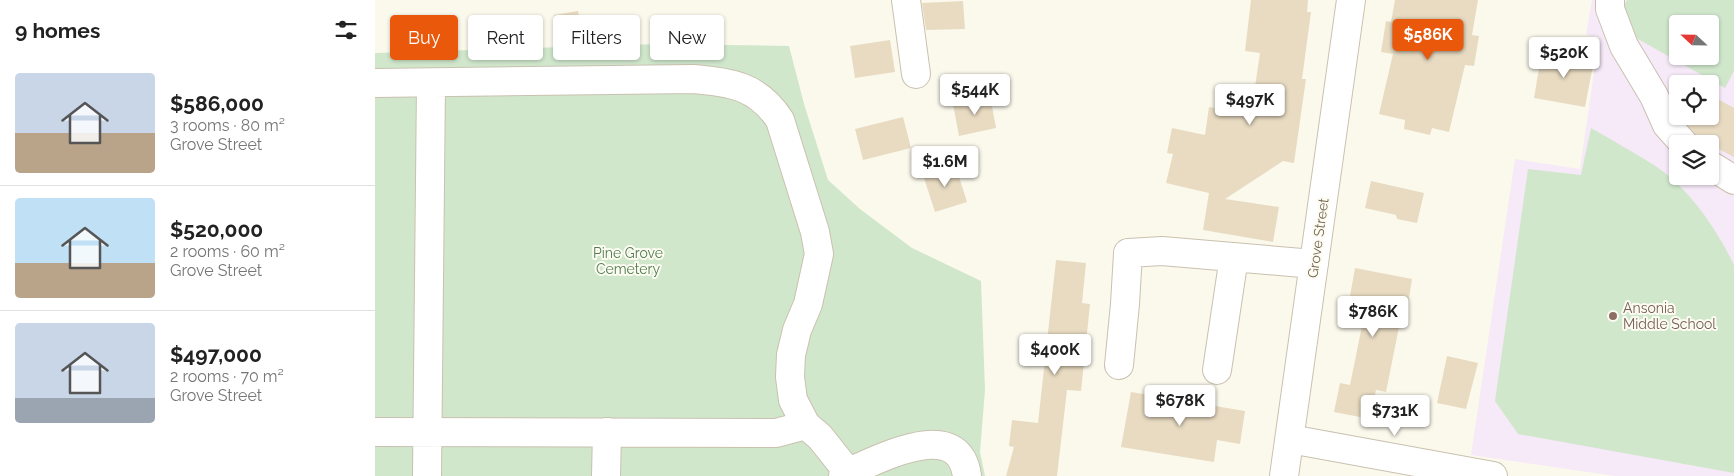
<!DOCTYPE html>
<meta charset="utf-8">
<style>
body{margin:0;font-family:Raleway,sans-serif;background:#f2f2f2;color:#222;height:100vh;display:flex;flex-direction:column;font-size:19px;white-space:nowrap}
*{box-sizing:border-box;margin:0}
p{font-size:16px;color:#767676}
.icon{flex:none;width:28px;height:28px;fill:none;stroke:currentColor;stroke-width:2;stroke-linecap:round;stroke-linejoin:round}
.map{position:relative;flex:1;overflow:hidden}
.drawer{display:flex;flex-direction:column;background:#fff;width:375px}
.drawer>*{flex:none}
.banner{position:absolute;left:15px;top:15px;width:475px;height:45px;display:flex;gap:10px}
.needle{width:32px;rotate:292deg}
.buttons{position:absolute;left:1294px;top:15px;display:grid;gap:10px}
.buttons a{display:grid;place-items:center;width:50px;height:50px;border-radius:5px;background:#fff;box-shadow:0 1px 4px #0004;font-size:25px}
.price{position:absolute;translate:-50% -42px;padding:0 11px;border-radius:5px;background:#fff;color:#222;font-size:16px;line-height:32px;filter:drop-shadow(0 1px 2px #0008)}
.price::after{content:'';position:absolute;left:50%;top:30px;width:15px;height:11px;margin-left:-8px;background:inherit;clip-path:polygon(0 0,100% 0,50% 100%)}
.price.on{background:#ea580c;color:#fff}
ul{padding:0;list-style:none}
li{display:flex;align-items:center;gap:15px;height:125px;padding:0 15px}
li+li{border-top:1px solid #e0e0e0}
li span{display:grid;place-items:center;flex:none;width:140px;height:100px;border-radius:5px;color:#555}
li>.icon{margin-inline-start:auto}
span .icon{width:60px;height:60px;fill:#fffc;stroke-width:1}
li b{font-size:21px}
h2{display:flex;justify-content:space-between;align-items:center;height:60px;padding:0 15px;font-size:21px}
.pill{padding:0 18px;border-radius:5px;background:#fff;box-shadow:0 1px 4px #0004;font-size:18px;line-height:45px}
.pill.on{background:#ea580c;color:#fff}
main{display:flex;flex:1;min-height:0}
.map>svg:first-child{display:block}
</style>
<main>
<section class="drawer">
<h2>9 homes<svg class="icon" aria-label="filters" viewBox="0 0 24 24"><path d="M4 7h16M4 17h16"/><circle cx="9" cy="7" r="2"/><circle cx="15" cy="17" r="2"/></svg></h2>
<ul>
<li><span style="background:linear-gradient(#c9d6e8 60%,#b9a48a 0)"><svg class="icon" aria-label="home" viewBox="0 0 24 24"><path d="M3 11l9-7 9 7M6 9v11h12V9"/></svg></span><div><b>$586,000</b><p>3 rooms · 80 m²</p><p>Grove Street</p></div></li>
<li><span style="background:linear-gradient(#bfe0f5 65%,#b9a48a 0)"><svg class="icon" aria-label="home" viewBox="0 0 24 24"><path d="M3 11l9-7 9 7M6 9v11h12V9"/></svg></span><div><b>$520,000</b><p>2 rooms · 60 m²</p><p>Grove Street</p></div></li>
<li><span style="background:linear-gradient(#c9d6e8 75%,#9aa5b1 0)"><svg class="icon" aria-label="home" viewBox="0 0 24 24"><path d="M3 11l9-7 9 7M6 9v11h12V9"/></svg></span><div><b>$497,000</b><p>2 rooms · 70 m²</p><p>Grove Street</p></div></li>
</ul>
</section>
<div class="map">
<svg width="1359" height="476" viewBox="0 0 1359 476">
<rect width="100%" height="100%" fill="#fbf9ec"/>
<path fill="#f6e9f8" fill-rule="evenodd" d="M1217,0H1359V476H1240L1096,455L1140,159L1205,169L1224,37L1211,35ZM1302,24H1335V56H1302ZM1302,84H1335V116H1302ZM1302,144H1335V176H1302Z"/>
<path fill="#d0e7cc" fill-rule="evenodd" d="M1252,0H1359V71L1350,88L1238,25ZM1302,24H1335V56H1302Z
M284,44L414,46L429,104L453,180L485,209L537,248L606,281L610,390L605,452L610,476H0V53Z
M1216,128C1237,140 1258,152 1279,165C1314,188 1341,228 1359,265V473L1143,434L1120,401L1153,169L1206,175Z"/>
<path fill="#e8dbc2" d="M876,0H933L932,12H936L927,79H931L919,163L908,161L850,199L904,207L898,242L828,230L834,193L791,183L798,154L792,153L797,128L830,135L834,107L876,114L885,53L870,51Z
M1020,0H1103L1097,35L1104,36L1099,66L1090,65L1074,132L1057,128L1055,135L1029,129L1030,120L1004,114L1018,54L1006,52L1011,21L1016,22Z
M588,1L590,29L551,30L547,3Z
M203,11L208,38L184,42L179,15Z
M515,40L520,72L480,78L475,46Z
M1167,51L1219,60L1210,107L1159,98Z
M615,95L621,128L584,136L578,104Z
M1335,95L1359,108V157L1323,138L1305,116H1335Z
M528,117L536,148L488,160L480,129Z
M580,164L592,202L560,212L548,175Z
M996,181L1049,193L1042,223L1022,219L1021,215L990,208Z
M681,260L711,263L707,303L715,304L706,391L692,390L682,476H631L639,447L634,446L637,420L663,423Z
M980,268L1037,279L1030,323L1025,322L1011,392L1001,390L995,419L959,412L965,383L975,385L989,316L972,313Z
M1072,356L1103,363L1091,409L1062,403Z
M756,392L870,411L865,444L842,440L839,462L746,447Z"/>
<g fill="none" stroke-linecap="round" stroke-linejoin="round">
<defs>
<path id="minor" d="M531,0L541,74
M1235,0V9L1249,46L1279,96L1292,125L1309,144
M0,83L318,79C356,82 383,86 405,120L440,232L444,254L433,304L422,330L416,355L415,377L418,400L431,425L445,437L473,472
M1335,165L1359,180
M744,365L750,304L753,253L787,251L939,264
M842,370L859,257
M0,432L401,433L431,425
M915,439L1118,476
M52,476L56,83
M231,476L232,432
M468,476L473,472C504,460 584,415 592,476
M909,476L976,0"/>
</defs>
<use href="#minor" stroke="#cac1b0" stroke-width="30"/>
<use href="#minor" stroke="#fff" stroke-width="28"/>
</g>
<circle fill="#8d6e63" stroke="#fdfcf3" stroke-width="2" cx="1238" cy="316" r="5"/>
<g text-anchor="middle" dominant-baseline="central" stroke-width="4" stroke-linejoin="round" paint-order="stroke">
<g font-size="14" fill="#746651" stroke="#fdfcf3">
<text transform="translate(943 238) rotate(-82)">Grove Street</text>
</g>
<g font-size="14" fill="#507d4e" stroke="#fdfcf3">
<text x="253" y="253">Pine Grove<tspan x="253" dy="16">Cemetery</tspan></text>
</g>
<g font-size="14" fill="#785e54" stroke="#fdfcf3" text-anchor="start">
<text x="1248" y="308">Ansonia<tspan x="1248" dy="16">Middle School</tspan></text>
</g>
</g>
</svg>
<div class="buttons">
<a><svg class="needle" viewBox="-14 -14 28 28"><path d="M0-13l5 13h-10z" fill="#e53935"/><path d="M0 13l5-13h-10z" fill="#767676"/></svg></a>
<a><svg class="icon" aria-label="locate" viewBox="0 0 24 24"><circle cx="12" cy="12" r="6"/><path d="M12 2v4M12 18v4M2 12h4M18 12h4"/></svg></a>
<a><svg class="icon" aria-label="layers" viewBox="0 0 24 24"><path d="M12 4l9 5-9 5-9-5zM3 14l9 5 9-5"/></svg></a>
</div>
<b class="price on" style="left:1053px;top:61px">$586K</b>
<b class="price" style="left:1189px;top:79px">$520K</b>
<b class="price" style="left:600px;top:116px">$544K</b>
<b class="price" style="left:875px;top:126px">$497K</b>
<b class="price" style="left:570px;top:188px">$1.6M</b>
<b class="price" style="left:998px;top:338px">$786K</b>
<b class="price" style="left:680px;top:376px">$400K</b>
<b class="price" style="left:805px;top:427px">$678K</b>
<b class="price" style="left:1020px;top:437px">$731K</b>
<div class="banner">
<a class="pill on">Buy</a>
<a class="pill">Rent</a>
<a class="pill">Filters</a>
<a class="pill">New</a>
</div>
</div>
</main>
